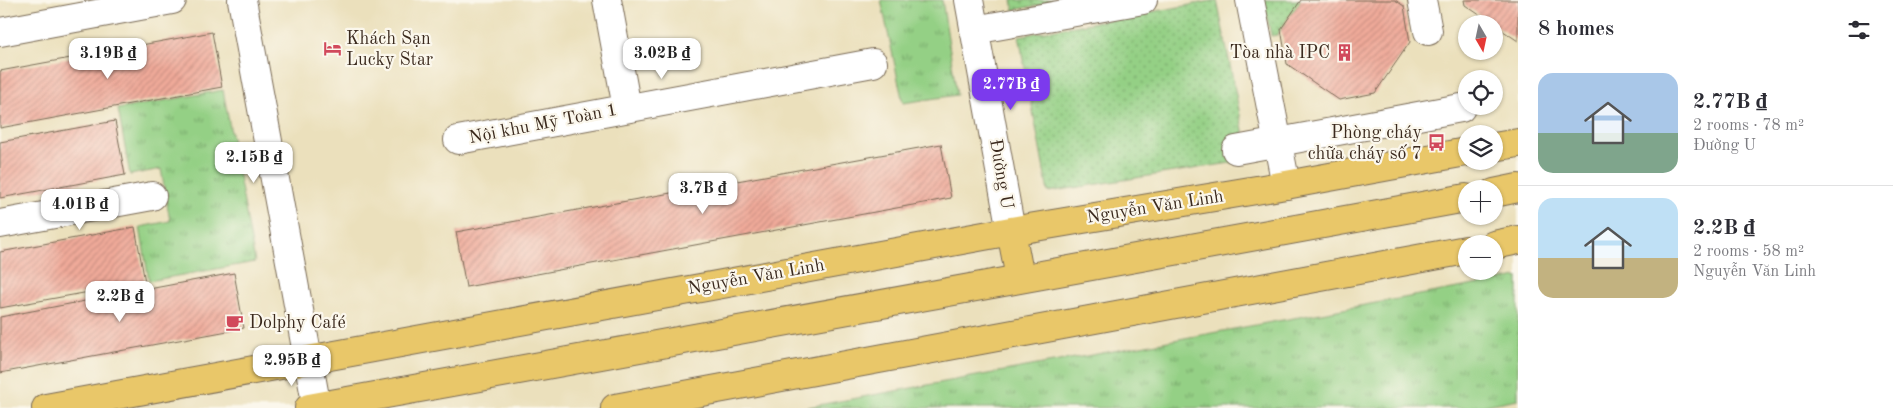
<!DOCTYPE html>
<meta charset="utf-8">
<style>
body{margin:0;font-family:"Old Standard TT",serif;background:#f7f7f7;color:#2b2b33;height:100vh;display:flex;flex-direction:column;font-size:19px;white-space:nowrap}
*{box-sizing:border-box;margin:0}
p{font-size:16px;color:#7c7c81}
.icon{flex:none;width:28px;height:28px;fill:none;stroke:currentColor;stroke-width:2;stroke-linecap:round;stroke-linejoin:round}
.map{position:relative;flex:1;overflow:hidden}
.details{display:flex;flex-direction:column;background:#fff;width:375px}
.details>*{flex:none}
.needle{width:32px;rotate:171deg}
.tools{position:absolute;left:1458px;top:15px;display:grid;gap:10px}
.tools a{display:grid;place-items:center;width:45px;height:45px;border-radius:50%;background:#fff;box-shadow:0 1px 4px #0004;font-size:25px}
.price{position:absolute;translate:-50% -42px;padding:0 11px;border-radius:10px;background:#fff;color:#222;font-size:16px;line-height:32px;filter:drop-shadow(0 1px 2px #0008)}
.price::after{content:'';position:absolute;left:50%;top:30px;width:15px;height:11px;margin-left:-8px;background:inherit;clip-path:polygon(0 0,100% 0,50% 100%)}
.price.active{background:#7c3aed;color:#fff}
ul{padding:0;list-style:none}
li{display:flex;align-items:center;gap:15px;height:125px;padding:0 20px}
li+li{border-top:1px solid #e1e1e2}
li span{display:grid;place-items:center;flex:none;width:140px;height:100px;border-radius:15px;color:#555}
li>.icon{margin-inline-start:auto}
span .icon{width:60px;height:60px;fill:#fffc;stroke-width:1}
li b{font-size:21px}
h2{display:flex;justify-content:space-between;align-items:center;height:60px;padding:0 20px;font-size:21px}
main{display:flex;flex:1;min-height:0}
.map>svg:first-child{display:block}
</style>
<main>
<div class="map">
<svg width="1518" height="408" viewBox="0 0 1518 408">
<defs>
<pattern id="grass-dots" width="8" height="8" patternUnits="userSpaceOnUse" patternTransform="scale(1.25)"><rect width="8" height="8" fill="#94d085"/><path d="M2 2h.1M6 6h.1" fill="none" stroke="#7aa96c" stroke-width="1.8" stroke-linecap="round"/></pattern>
<pattern id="park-tufts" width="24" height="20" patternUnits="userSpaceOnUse" patternTransform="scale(1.25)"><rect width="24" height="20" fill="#94d085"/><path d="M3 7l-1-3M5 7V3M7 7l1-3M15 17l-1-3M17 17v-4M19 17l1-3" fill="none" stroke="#7aa96c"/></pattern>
<pattern id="building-hatch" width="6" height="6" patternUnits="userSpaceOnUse" patternTransform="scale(1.25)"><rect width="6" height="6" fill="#f0aa9a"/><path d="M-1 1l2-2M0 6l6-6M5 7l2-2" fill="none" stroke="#c48b7d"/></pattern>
</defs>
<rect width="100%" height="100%" fill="#fbf7ec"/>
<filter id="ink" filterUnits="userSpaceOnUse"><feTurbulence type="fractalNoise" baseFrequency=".02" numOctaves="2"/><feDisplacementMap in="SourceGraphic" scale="10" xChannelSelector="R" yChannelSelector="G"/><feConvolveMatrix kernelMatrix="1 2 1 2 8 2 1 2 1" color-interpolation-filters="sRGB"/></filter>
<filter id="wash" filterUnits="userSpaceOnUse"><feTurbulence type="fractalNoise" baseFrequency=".0096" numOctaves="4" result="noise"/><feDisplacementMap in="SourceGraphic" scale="20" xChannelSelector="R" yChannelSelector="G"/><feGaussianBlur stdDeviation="1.12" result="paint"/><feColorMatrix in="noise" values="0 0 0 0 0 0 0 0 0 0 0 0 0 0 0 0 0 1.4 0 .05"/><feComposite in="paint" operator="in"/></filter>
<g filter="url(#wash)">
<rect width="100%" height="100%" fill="#ebe0bc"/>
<path fill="url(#grass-dots)" stroke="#687d52" d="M1012,0H1064L1014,10Z
M1217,0L1249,160L1048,192L1019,36Z
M1264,0H1301L1277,35L1271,36Z"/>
<path fill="url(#park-tufts)" stroke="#687d52" d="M881,0H942L957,95L903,103Z
M223,90L255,262L149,281L140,227L170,221L161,169L130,175L118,109Z
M1518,277V399L1471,408H802Z"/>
<g id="blocks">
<path fill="url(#building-hatch)" d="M1301,0H1395L1404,6L1410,42L1375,93L1339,100L1287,64L1281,29Z
M1464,0H1518V41L1465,5Z
M212,32L222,87L0,128V71Z
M115,121L125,175L0,198V142Z
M941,144L951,198L466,287L456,232Z
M135,227L145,282L0,308V252Z
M234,273L244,328L0,373V317Z"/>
</g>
</g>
<g filter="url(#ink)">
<use href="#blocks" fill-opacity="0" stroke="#796a55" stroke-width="1"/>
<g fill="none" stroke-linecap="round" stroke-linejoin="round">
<defs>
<path id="minor" d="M242,0L317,408
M607,0L627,108
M969,0L1011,231
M1250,0L1286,185
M1422,0L1428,31
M974,30L1143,0
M0,32L172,0
M458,140L873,63
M1236,150L1461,108
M0,224L152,196"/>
<path id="major" d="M1494,147L1518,143
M1011,231L1020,278
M46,408L1011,231L1286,185L1466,152"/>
<path id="highway" d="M1494,193L1518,188
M1494,245L1518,240
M309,408L1466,198
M615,408L1466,250"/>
</defs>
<use href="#minor" stroke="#796a55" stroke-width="30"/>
<use href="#major" stroke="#796a55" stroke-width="30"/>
<use href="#highway" stroke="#796a55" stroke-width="30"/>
<use href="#minor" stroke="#fff" stroke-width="28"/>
<use href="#major" stroke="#e9c769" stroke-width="28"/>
<use href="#highway" stroke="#e9c769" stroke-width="28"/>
</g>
</g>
<defs>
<symbol id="hotel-bare" viewBox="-9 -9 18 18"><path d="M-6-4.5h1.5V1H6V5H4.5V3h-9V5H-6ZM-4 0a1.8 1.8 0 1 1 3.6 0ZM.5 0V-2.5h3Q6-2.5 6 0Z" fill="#d1495b" stroke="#fbf7ec" stroke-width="2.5" paint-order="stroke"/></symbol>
<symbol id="building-bare" viewBox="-9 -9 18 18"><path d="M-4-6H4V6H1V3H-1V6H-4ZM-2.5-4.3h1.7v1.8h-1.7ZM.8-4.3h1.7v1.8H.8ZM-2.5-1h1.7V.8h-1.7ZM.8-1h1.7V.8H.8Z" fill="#d1495b" stroke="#fbf7ec" stroke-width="2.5" paint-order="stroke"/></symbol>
<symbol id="bus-bare" viewBox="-9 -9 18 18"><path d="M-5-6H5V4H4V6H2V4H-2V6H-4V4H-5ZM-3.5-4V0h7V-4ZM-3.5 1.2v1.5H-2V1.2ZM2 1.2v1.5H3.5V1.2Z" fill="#d1495b" stroke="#fbf7ec" stroke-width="2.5" paint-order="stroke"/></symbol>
<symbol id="cafe-bare" viewBox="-9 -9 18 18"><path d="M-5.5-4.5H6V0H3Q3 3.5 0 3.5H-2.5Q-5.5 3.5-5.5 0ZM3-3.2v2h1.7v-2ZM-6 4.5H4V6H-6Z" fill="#d1495b" stroke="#fbf7ec" stroke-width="2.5" paint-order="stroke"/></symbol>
</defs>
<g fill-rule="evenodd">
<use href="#hotel-bare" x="320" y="36" width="25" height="25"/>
<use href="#building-bare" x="1332" y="40" width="25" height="25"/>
<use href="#bus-bare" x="1424" y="130" width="25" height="25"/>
<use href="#cafe-bare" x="222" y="310" width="25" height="25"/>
</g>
<g text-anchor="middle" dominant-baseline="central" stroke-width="4.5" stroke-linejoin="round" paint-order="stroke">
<g font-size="18" fill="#3b2a1e" stroke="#fbf7ec" text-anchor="start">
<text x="346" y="39">Khách Sạn<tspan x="346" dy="21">Lucky Star</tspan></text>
<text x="1330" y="53" text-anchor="end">Tòa nhà IPC</text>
<text x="1422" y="133" text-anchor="end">Phòng cháy<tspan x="1422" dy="21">chữa cháy số 7</tspan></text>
<text x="249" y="323">Dolphy Café</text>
</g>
<g font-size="18" fill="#3b2a1e" stroke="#fbf7ec">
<text transform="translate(543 124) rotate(-11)">Nội khu Mỹ Toàn 1</text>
<text transform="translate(1001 174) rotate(80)">Đường U</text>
<text transform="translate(1155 207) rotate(-9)">Nguyễn Văn Linh</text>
<text transform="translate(756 277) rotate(-10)">Nguyễn Văn Linh</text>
</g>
</g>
</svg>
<div class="tools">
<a><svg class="needle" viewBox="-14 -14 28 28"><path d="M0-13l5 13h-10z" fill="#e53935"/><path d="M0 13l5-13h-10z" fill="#7c7c81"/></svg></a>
<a><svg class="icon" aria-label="locate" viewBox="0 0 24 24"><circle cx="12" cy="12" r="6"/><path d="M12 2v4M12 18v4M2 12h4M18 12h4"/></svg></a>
<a><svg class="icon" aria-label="layers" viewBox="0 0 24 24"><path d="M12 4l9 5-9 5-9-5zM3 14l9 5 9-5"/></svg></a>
<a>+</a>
<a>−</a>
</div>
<b class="price" style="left:108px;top:80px">3.19B ₫</b>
<b class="price" style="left:662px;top:80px">3.02B ₫</b>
<b class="price active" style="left:1011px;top:111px">2.77B ₫</b>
<b class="price" style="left:254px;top:184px">2.15B ₫</b>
<b class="price" style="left:703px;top:215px">3.7B ₫</b>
<b class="price" style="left:80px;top:231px">4.01B ₫</b>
<b class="price" style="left:120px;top:323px">2.2B ₫</b>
<b class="price" style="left:292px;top:387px">2.95B ₫</b>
</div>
<section class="details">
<h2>8 homes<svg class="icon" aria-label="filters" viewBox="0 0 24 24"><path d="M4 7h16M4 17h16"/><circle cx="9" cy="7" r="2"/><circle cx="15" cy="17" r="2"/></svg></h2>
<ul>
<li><span style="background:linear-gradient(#a9c7e8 60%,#7fa58c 0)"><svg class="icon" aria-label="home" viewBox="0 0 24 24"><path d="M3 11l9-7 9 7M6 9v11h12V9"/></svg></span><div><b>2.77B ₫</b><p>2 rooms · 78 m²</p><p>Đường U</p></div></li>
<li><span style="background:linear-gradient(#bfe0f5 60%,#c2b280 0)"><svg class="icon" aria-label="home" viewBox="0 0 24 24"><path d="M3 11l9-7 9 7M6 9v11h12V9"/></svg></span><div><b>2.2B ₫</b><p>2 rooms · 58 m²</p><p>Nguyễn Văn Linh</p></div></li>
</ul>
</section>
</main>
